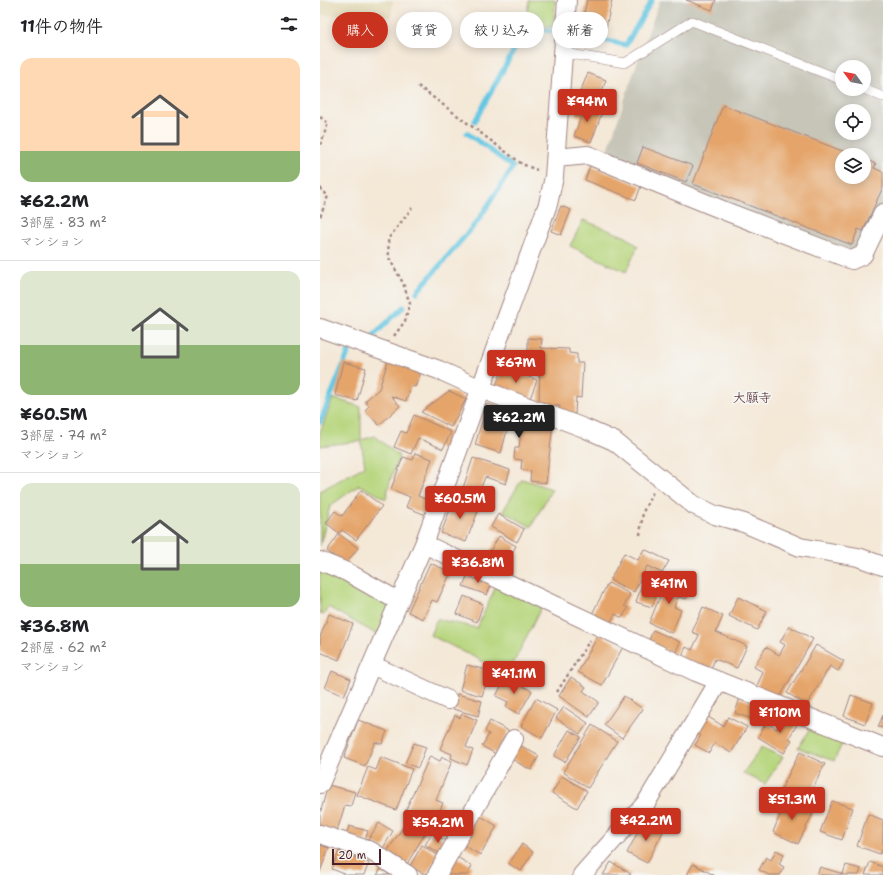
<!DOCTYPE html>
<html lang="ja">
<meta charset="utf-8">
<style>
body{margin:0;font-family:"Shantell Sans","Klee One",sans-serif;background:#f2f2f2;color:#202124;height:100vh;display:flex;flex-direction:column;font-size:15px;white-space:nowrap}
*{box-sizing:border-box;margin:0}
p{font-size:13px;color:#757577}
.icon{flex:none;width:22px;height:22px;fill:none;stroke:currentColor;stroke-width:2;stroke-linecap:round;stroke-linejoin:round}
.map{position:relative;flex:1;overflow:hidden}
.sheet{display:flex;flex-direction:column;background:#fff;width:320px}
.sheet>*{flex:none}
.top-card{position:absolute;left:12px;top:12px;width:380px;height:36px;display:flex;gap:8px}
.needle{width:26px;rotate:303deg}
.controls{position:absolute;left:515px;top:60px;display:grid;gap:8px}
.controls a{display:grid;place-items:center;width:36px;height:36px;border-radius:50%;background:#fff;box-shadow:0 2px 10px #0003;font-size:20px}
.scale{position:absolute;left:12px;bottom:10px;width:49px;box-sizing:border-box;padding-left:4px;border:2px solid #4a1f2b;border-top:0;font-size:11px;line-height:14px;white-space:nowrap;color:#4a1f2b;-webkit-text-stroke:3px #f6f6f2;paint-order:stroke}
.price{position:absolute;translate:-50% -34px;padding:0 9px;border-radius:4px;background:#c8321e;color:#fff;font-size:13px;line-height:26px;filter:drop-shadow(0 1px 2px #0008)}
.price::after{content:'';position:absolute;left:50%;top:24px;width:12px;height:9px;margin-left:-6px;background:inherit;clip-path:polygon(0 0,100% 0,50% 100%)}
.price.current{background:#222;color:#fff}
ul{padding:0;list-style:none}
li{display:grid;align-content:center;gap:8px;height:212px;padding:0 20px}
li+li{border-top:1px solid #e0e0e0}
li span{display:grid;place-items:center;height:124px;border-radius:12px;color:#555}
li>.icon{margin-inline-start:auto}
span .icon{width:72px;height:72px;fill:#fffc;stroke-width:1}
li b{font-size:17px}
h2{display:flex;justify-content:space-between;align-items:center;height:48px;padding:0 20px;font-size:17px}
.pill{padding:0 14px;border-radius:18px;background:#fff;box-shadow:0 2px 10px #0003;font-size:14px;line-height:36px}
.pill.current{background:#c8321e;color:#fff}
main{display:flex;flex:1;min-height:0}
.map>svg:first-child{display:block}
</style>
<main>
<section class="sheet">
<h2>11件の物件<svg class="icon" aria-label="filters" viewBox="0 0 24 24"><path d="M4 7h16M4 17h16"/><circle cx="9" cy="7" r="2"/><circle cx="15" cy="17" r="2"/></svg></h2>
<ul>
<li><span style="background:linear-gradient(#ffd9b3 75%,#8fb573 0)"><svg class="icon" aria-label="home" viewBox="0 0 24 24"><path d="M3 11l9-7 9 7M6 9v11h12V9"/></svg></span><div><b>¥62.2M</b><p>3部屋 · 83 m²</p><p>マンション</p></div></li>
<li><span style="background:linear-gradient(#dfe7d0 60%,#8fb573 0)"><svg class="icon" aria-label="home" viewBox="0 0 24 24"><path d="M3 11l9-7 9 7M6 9v11h12V9"/></svg></span><div><b>¥60.5M</b><p>3部屋 · 74 m²</p><p>マンション</p></div></li>
<li><span style="background:linear-gradient(#dfe7d0 65%,#8fb573 0)"><svg class="icon" aria-label="home" viewBox="0 0 24 24"><path d="M3 11l9-7 9 7M6 9v11h12V9"/></svg></span><div><b>¥36.8M</b><p>2部屋 · 62 m²</p><p>マンション</p></div></li>
</ul>
</section>
<div class="map">
<svg width="563" height="875" viewBox="0 0 563 875">
<rect width="100%" height="100%" fill="#f6f6f2"/>
<filter id="ink" filterUnits="userSpaceOnUse"><feTurbulence type="fractalNoise" baseFrequency=".025" numOctaves="2"/><feDisplacementMap in="SourceGraphic" scale="8" xChannelSelector="R" yChannelSelector="G"/><feConvolveMatrix kernelMatrix="1 2 1 2 8 2 1 2 1" color-interpolation-filters="sRGB"/></filter>
<filter id="wash" filterUnits="userSpaceOnUse"><feTurbulence type="fractalNoise" baseFrequency=".012" numOctaves="4" result="noise"/><feDisplacementMap in="SourceGraphic" scale="16" xChannelSelector="R" yChannelSelector="G"/><feGaussianBlur stdDeviation="0.9" result="paint"/><feColorMatrix in="noise" values="0 0 0 0 0 0 0 0 0 0 0 0 0 0 0 0 0 1.4 0 .05"/><feComposite in="paint" operator="in"/></filter>
<g filter="url(#wash)">
<rect width="100%" height="100%" fill="#f4e8d7"/>
<path fill="#e4dbba" d="M0,0H73L71,17L0,15Z"/>
<path fill="#c6c5b8" fill-rule="evenodd" d="M340,0H563V203L538,255L286,156L312,77ZM522,67H544V89H522ZM522,111H544V133H522ZM522,155H544V177H522Z"/>
<path fill="#b6d57c" stroke="#807a54" d="M209,0H235L234,27L205,26Z
M263,220L306,237L318,246L306,272L250,246Z
M13,398L41,407V440L55,436L79,456L70,481L66,499L39,485L10,506L0,546V491L45,466L41,441L0,446V432Z
M202,479L232,489L211,527L183,511Z
M0,566L71,606L58,635L8,607L4,615L0,613Z
M176,586L222,606L188,674L110,635L117,619L157,628Z
M493,724L520,734L522,744L514,761L478,748Z
M442,747L463,757L445,784L423,773Z"/>
<g fill="none" stroke-linecap="round" stroke-linejoin="round">
<path stroke="#65c7e3" stroke-width="5" d="M254,34L306,45L332,0
M155,121L206,28L230,31
M97,292L157,222L193,167L147,133
M49,340L83,307
M0,422L31,346"/>
</g>
<g id="blocks">
<path fill="#e5a56b" d="M267,0H292L285,32L261,26Z
M366,0H396L392,10Z
M268,73L286,80L276,107L257,99Z
M260,104L282,113L271,142L254,136L261,117L256,115Z
M403,105L533,155H522V177H544V159L556,164L554,168L563,172V187L543,231L538,229L532,245L373,184Z
M323,147L373,166L366,182L317,163Z
M270,166L321,186L316,200L265,180Z
M241,206L251,210L241,235L231,231Z
M208,338L222,339L221,348L249,349V353L257,354V363H263L261,398L256,397L255,414L239,413L240,406L219,405L220,361L208,360Z
M68,361L101,372L95,387L91,386L86,401L71,396L80,406L59,425L45,410L49,406L45,401L59,389Z
M23,362L46,368L37,401L15,395Z
M183,367L217,380L209,401L175,388Z
M129,391L146,399L131,427L101,412Z
M167,404L233,424L226,483L210,481L211,471L201,469L202,460L194,459L195,448H199L201,431L188,427L181,453L155,445Z
M94,415L131,432L123,449L98,438L91,454L74,447L81,431L86,433Z
M95,453L112,459L98,496L111,501L106,515L86,507L90,497L71,489L83,457L93,460Z
M153,458L190,470L186,484L165,477L157,499L141,494Z
M41,490L62,506L36,540L22,530L19,533L6,523L15,511L22,516Z
M135,497L160,506L146,542L121,533Z
M178,514L204,529L197,542L171,527Z
M19,534L38,548L25,565L7,551Z
M179,536L196,546L181,573L163,563Z
M324,549L349,561L342,573L327,566L314,592L290,580L304,553L318,560Z
M110,563L131,572L117,602L112,600L103,619L88,612Z
M148,574L172,583L167,595L143,586Z
M348,577L371,587L366,599L358,597L354,607L361,610L352,633L329,623Z
M323,581L339,587L332,607L316,602Z
M288,583L310,594L304,606L308,608L302,618L295,614L290,623L272,614Z
M144,596L163,604L157,622L137,614Z
M418,597L447,611L437,630L409,616Z
M383,607L403,616L396,632L427,646L417,668L395,659L390,671L361,659L366,647L372,650L379,635L372,632Z
M9,614L33,624L19,660L0,652V637Z
M469,626L493,639L460,697L436,688L443,672L434,667L446,647L459,655L465,645L460,642Z
M333,630L360,642L355,654L328,643Z
M279,634L303,647L282,685L258,672Z
M496,645L524,661L518,671L510,666L487,705L467,693Z
M147,665L175,672L172,680L168,678L162,696L140,690Z
M12,671L31,679L24,696L5,688Z
M186,677L212,691L199,714L186,707L188,702L176,696Z
M251,677L266,687L263,691L279,702L269,717L239,696Z
M137,694L162,701L158,716L133,709Z
M531,695L553,703L545,724L524,716Z
M304,696L323,709L302,738L284,725Z
M216,698L237,710L222,738L201,726Z
M420,698L443,706L438,721L415,713Z
M244,707L268,723L260,734L236,718Z
M142,714L157,720L146,747L153,750L147,765L131,758L132,754L120,749L135,715L140,718Z
M466,714L479,721L469,738L472,740L464,753L438,737L446,723L457,729Z
M385,715L403,726L408,717L427,727L411,753L395,743L389,753L375,745L381,735L375,732Z
M563,715V728L558,727Z
M38,720L67,731L62,744L55,742L45,766L24,758Z
M170,721L189,731L176,754L162,746L169,734L165,731Z
M272,725L297,741L268,788L243,772Z
M249,730L261,737L245,762L234,756Z
M94,743L106,747L98,768L85,763Z
M196,743L219,756L211,770L188,757Z
M480,752L505,764L488,798L478,793L474,801L459,793Z
M110,756L120,761L122,757L132,761L116,800L123,803L117,817L112,815L108,824L84,814Z
M61,757L92,769L76,810L37,795L48,767L56,770Z
M242,776L267,791L257,808L232,793Z
M8,785L35,792L31,806L25,805L17,831L0,827V814Z
M463,799L493,813L478,844L453,832L460,815L456,814Z
M512,801L533,808L522,840L500,832Z
M126,811L141,819L131,837L113,828L118,819L121,821Z
M157,814L177,826L160,855L140,843Z
M548,814L563,820V848L560,854L537,846Z
M324,820L344,830L327,863L307,853Z
M59,823L73,831L63,848L48,840Z
M85,824L95,830L98,825L107,830L87,864L67,852Z
M29,826L48,831L45,841L26,836Z
M112,833L130,843L123,855L105,845Z
M202,844L213,852L201,871L189,864Z
M0,845L9,848L0,872Z
M102,845L118,855L106,875L90,866Z
M456,850L464,854L459,864L464,867L460,875H449L439,870L446,857L451,860Z
M19,851L49,863L44,875H27L12,869Z
M132,854L152,866L147,875H120Z
M291,862L311,874L310,875H283Z
M550,862L563,867V875H545Z
M373,864L394,875H367Z
M526,865L541,869L539,875H497L500,867L523,874Z
M61,869L70,875H57Z"/>
</g>
</g>
<g filter="url(#ink)">
<use href="#blocks" fill-opacity="0" stroke="#9f8481" stroke-width="1"/>
<g fill="none" stroke-linecap="round" stroke-linejoin="round">
<defs>
<path id="service" d="M244,53L305,63L372,21L522,80
M544,89L563,97"/>
<path id="minor" d="M236,158L268,155L405,211L532,260L543,255L563,213
M0,328L119,370L161,389L264,428L294,441L374,505L395,515L424,523L480,547L538,557L563,566
M104,544L376,672L563,747
M0,561L27,572L78,601
M52,665L128,700
M0,784L104,544L228,204L234,177L247,0
M0,834L51,851L88,875
M117,875L194,739
M262,875L326,803L399,681"/>
</defs>
<use href="#service" stroke="#9f8481" stroke-width="10"/>
<use href="#minor" stroke="#9f8481" stroke-width="20"/>
<path stroke="#9f8481" stroke-width="2.5" stroke-dasharray="3 3" stroke-linecap="butt" d="M98,86L202,164L217,170
M0,117L8,123L0,147
M0,188L8,196L0,217
M74,336L85,321L90,304L83,283L69,258L68,239L92,208
M320,535L323,512L333,492
M237,692L270,640"/>
<use href="#service" stroke="#fff" stroke-width="9"/>
<use href="#minor" stroke="#fff" stroke-width="18"/>
</g>
</g>
<g text-anchor="middle" dominant-baseline="central" stroke-width="3.5" stroke-linejoin="round" paint-order="stroke">
<g font-size="13" fill="#4a1f2b" stroke="#f6f6f2">
<text x="432" y="397">大願寺</text>
</g>
</g>
</svg>
<div class="controls">
<a><svg class="needle" viewBox="-14 -14 28 28"><path d="M0-13l5 13h-10z" fill="#e53935"/><path d="M0 13l5-13h-10z" fill="#757577"/></svg></a>
<a><svg class="icon" aria-label="locate" viewBox="0 0 24 24"><circle cx="12" cy="12" r="6"/><path d="M12 2v4M12 18v4M2 12h4M18 12h4"/></svg></a>
<a><svg class="icon" aria-label="layers" viewBox="0 0 24 24"><path d="M12 4l9 5-9 5-9-5zM3 14l9 5 9-5"/></svg></a>
</div>
<div class="scale">20 m</div>
<b class="price" style="left:267px;top:123px">¥94M</b>
<b class="price" style="left:196px;top:384px">¥67M</b>
<b class="price current" style="left:199px;top:439px">¥62.2M</b>
<b class="price" style="left:140px;top:520px">¥60.5M</b>
<b class="price" style="left:158px;top:584px">¥36.8M</b>
<b class="price" style="left:349px;top:605px">¥41M</b>
<b class="price" style="left:194px;top:695px">¥41.1M</b>
<b class="price" style="left:460px;top:734px">¥110M</b>
<b class="price" style="left:472px;top:821px">¥51.3M</b>
<b class="price" style="left:326px;top:842px">¥42.2M</b>
<b class="price" style="left:118px;top:844px">¥54.2M</b>
<div class="top-card">
<a class="pill current">購入</a>
<a class="pill">賃貸</a>
<a class="pill">絞り込み</a>
<a class="pill">新着</a>
</div>
</div>
</main>
